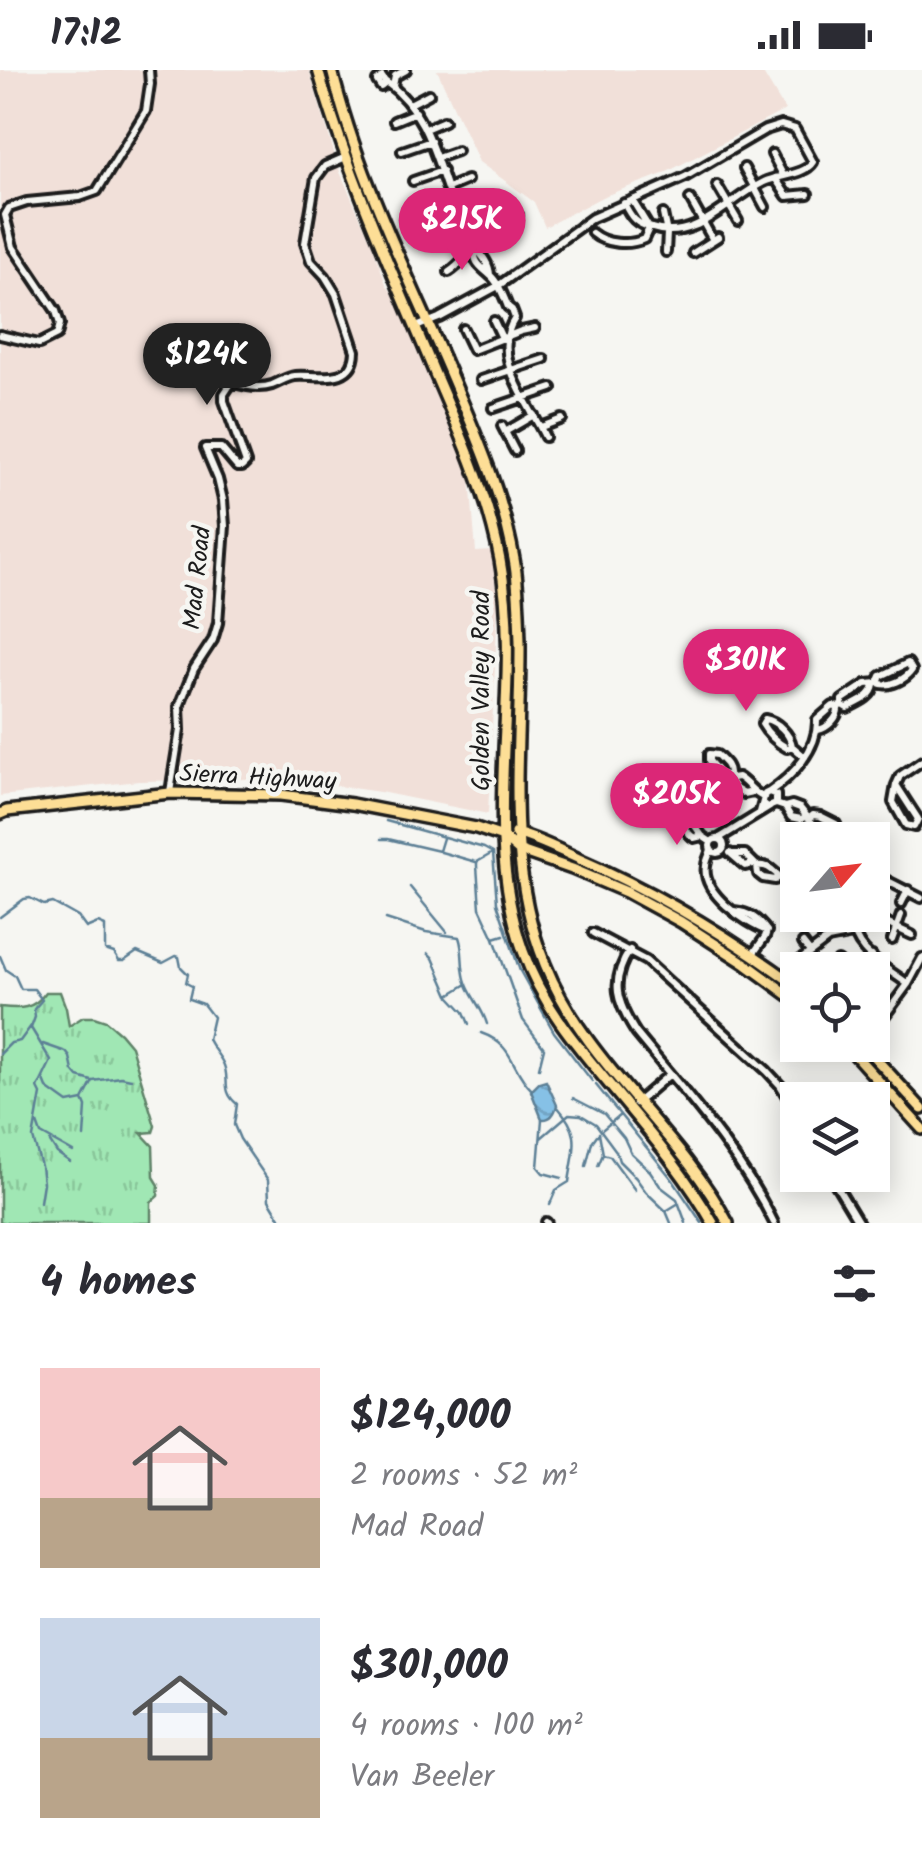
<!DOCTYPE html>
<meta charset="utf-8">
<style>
body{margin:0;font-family:Kalam,sans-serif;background:#f2f2f3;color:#2b2b33;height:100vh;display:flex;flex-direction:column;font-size:38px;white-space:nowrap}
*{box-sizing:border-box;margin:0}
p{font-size:32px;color:#7c7c81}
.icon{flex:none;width:55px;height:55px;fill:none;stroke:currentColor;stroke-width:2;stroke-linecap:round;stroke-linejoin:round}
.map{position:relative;height:1153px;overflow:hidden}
.panel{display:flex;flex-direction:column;background:#fff;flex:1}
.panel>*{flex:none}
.needle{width:65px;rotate:62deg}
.fabs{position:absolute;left:780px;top:752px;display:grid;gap:20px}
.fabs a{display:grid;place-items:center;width:110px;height:110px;border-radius:0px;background:#fff;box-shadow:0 5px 25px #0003;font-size:50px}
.price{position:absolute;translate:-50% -85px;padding:0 22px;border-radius:35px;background:#db2777;color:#fff;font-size:32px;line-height:65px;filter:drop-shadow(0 2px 5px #0008)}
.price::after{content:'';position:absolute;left:50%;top:60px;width:30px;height:22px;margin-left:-15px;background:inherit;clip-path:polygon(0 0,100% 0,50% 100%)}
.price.current{background:#222;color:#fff}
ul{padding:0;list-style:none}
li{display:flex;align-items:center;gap:30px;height:250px;padding:0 40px}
li span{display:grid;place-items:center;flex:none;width:280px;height:200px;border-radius:0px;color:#555}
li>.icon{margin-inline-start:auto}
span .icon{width:120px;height:120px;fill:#fffc;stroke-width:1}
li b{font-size:42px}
h2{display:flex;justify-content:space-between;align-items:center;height:120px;padding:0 40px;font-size:42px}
.status{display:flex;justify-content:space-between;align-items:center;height:70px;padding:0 50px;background:#fff;direction:ltr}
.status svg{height:28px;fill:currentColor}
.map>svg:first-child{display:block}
</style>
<div class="status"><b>17:12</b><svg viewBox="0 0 49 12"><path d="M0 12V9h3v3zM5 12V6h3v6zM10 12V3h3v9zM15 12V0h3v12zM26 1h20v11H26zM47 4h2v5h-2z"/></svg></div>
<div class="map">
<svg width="922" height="1153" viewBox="0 0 922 1153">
<defs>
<pattern id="grass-tufts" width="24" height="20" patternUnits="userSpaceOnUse" patternTransform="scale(2.5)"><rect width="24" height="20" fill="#a0e7b4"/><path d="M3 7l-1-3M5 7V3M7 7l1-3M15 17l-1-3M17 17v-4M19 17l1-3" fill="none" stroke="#89c69a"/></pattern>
<pattern id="water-waves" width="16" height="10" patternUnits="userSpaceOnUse" patternTransform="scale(2.5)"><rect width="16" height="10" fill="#86c1e6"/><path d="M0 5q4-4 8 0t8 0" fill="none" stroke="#73a5c5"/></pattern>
</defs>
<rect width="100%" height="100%" fill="#f6f6f2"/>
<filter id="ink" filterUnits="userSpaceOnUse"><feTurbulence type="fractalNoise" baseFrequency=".01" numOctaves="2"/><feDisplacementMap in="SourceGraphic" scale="20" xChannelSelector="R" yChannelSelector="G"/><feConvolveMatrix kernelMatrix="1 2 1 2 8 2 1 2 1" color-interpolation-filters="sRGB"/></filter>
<g filter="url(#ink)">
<path fill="#f1e0d9" d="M0,0H309L340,102L372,174L386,214L396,229L459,375L470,408L476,482L491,481L498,532L488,744L380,722L303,711L246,709L139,711L0,726Z
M437,0H761L785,40L663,104L602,127L545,157L534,132L479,92Z"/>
<path fill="url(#grass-tufts)" stroke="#5e8268" stroke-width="2.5" d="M46,922H60L66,938L69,956L83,947H94L106,951L120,963L131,976L155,1056L153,1062L141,1063L153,1076L154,1107L159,1115L158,1126L151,1132V1153H0V937C21,939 33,940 46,922Z"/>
<path fill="url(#water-waves)" stroke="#5c7f95" stroke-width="2.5" d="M546,1011L557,1035C555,1043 551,1050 542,1049L531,1021L539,1013Z"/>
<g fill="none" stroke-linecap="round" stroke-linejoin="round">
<path stroke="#5c7f95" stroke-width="2.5" d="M386,751L484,778L493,783
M381,769H388L439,781L443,768
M441,782L476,792
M493,783L497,833L520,901L554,962L592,1011
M491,784L477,792V796L480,838L494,868
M410,817L447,862
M0,847L24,829L30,828L44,835L53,833L71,843L78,847L86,858L98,853L105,856V880L114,883L119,891H124L137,882L163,893L176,886L179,887L181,897L188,904L186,913L192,916L189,929L203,934L213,947L208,969C212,978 219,985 223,993C231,1009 220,1020 237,1034L234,1055L240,1069L268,1110L269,1130L283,1153
M386,849L426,862L459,867C464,881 461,895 465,909C469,925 482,937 487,954
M504,865L494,868L523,950L544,978L539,998
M428,883L433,888L449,925L467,914
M0,886L6,900L15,906L21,919H34L42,930L34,939L35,947L31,958L51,991L38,1018L41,1024L33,1068L41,1096L43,1113L40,1132
M450,927L464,942L469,954
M481,963C515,975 510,999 532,1020
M43,974L66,982L70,987L73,1001L78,1007L92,1011
M0,984L11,973L20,971L31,956
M43,1008L47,1018L68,1033L83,1030L93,1011L121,1007L131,1009
M596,1015L672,1109L702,1153
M573,1028L604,1044L624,1068L631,1083L650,1101L660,1116L677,1129L686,1153
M83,1030L86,1037L84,1067
M542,1049L538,1097L543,1103L562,1108
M37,1053L41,1064L73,1082
M603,1059L620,1045
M599,1063L603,1084L610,1086L635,1120
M541,1068L569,1044L581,1045L596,1054L616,1081L619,1091L636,1108L646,1122L666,1141
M50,1072L57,1083L70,1092
M586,1096L592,1072L597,1065
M598,1096L603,1084
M550,1134L556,1120L569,1112C574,1077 583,1066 557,1036
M671,1153L666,1141L679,1133"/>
<defs>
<path id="minor" d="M382,7L386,13L381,17L377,11Z
M386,12C437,48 438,114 466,165C474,179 489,188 490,205
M393,16L395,6L406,0
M410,34L429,24
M394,51L416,42
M425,59L444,51
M402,81L431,71
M772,84L783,105
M437,88L457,81
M744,98L765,137
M775,108L787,126L808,124
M413,111L442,101
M717,115L738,151
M448,118L467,110
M690,129L713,170
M632,130L648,156
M422,142L453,130
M663,144L667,163L666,182
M459,146L481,138
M592,163C605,174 629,176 644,169L649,158
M434,170L463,158
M474,176C474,194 479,195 491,206C499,213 504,227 508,237L512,240L515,248C489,287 529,332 545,367
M693,183L718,167
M449,202C469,189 469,172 497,172L518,145
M494,251L502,268
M416,257L439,248L498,216L592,148L685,107L765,60L781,55L795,59L813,92C805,105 779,105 764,112C727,130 696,173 652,158C636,154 631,148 624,133
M463,259L473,280L521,261L535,258
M0,265L39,274L57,265L60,254L56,241L13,177L5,145L9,138L27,132L80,127L97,121L146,41L150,14L149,0
M481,310L544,289
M493,338L552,318
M502,356L515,381
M541,357L562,349
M505,362L534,345
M842,635L847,638C857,633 873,627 874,615
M818,660C828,658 839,647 838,637
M792,676C790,664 777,651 765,649L762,654C767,663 777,673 787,678L792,676L805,687
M709,684V691L720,703L732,708L731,712L736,719L744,724L753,722
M709,684L717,685C723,691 730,696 729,705
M732,708L738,707C748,713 752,722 763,727
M644,715V719L658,732L663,730L667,733L671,732C689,744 679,758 694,768L702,766
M644,715L648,713L658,719L664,728L663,730
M896,715L918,749L914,757L906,755L893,732Z
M896,715L900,706L922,691
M170,722L180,660L179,637L194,599L213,570L218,553L225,456L223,430L218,409L205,378H221L237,397H242L246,393L224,331V324L232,312C244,316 260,319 272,315C280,312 287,307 295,306C316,304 354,316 355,281L336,224L325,206L311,191L305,173L316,108L325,96L346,87
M769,722C793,706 818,679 817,650L833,636L838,637L842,635V630L866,614L878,613L881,606L908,593L912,600C906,609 889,618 878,613
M667,733L665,738C668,745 674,751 683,750
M776,734L785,737L792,735L800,738L813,754L834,764L838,761
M785,737L791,747L801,749L806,747
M760,742L765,724L769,722L776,725V734L768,737L763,733
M810,748L813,745L820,746L836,754L838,761
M685,752L693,753L702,766L711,772
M710 776a7 7 0 1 1 14 0a7 7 0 1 1-14 0Z
M718,769L770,737
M711,779C710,785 706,790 706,796C701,823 745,853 767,861C757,848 750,843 734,841
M730,783L745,796L753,794
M732,784H745L757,796C772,794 773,804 784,809L791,807L798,811
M757,796L758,804L763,808L775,810L779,807
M872,803L921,828
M784,809L791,821L798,822
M901,834L908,820
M854,845C847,879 886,897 908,914
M869,845L912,865
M827,846L828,869
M593,863L646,891L767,1001L780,1015L798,1045
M892,870L901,845
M803,873L810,882
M630,880C609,912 617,933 636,963C686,1024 739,1082 774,1153
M753,884L765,867L767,861
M838,891L848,900
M798,892L828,869L853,864
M857,900L872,886
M872,921L885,932
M872,963L908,914L922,888
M636,1033L670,1004
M830,1105L859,1153
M546,1152L547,1153"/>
<path id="major" d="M318,0C348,105 393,203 435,304C461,364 488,425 500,490C524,619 478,754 523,881C544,942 588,988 628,1037C659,1074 689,1111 713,1153
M332,0C359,112 415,218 459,324C482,378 504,431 514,489C519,516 519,544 520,572C521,680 503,791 545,894C585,994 678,1059 728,1153
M0,744L7,741L170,723L281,725L352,734L476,758L503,767L518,780L572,799L626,822L681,852L746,894L798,932
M515,763C537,768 559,780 579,789C658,823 729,866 798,917
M846,975L922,1059
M863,975L922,1039"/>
</defs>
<use href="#minor" stroke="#1c1c1c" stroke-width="14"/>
<use href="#major" stroke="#1c1c1c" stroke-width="16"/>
<use href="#minor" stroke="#f6f6f2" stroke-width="6"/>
<use href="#major" stroke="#fdde96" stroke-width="9"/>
</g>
</g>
<g text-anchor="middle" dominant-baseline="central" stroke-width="9" stroke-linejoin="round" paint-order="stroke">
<g font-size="25" fill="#1c1c1c" stroke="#f6f6f2">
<text transform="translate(198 508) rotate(-84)">Mad Road</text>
<text transform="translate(482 621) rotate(-90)">Golden Valley Road</text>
<text transform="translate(258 708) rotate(3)">Sierra Highway</text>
</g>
</g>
</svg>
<div class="fabs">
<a><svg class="needle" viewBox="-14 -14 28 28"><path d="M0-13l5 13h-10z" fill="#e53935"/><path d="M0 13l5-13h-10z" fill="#7c7c81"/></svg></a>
<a><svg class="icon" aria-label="locate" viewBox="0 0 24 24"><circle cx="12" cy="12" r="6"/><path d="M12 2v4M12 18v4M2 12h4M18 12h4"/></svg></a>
<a><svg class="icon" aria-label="layers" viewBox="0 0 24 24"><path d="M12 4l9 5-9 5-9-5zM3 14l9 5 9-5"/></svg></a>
</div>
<b class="price" style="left:462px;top:203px">$215K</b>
<b class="price current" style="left:207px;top:338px">$124K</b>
<b class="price" style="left:746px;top:644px">$301K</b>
<b class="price" style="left:677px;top:778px">$205K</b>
</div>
<section class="panel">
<h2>4 homes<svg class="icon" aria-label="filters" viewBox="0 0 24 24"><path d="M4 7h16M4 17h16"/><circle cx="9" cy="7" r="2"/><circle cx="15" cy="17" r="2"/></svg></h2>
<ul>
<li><span style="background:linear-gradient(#f6c9c9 65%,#b9a48a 0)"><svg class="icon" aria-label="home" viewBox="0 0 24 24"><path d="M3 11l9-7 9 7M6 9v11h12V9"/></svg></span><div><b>$124,000</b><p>2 rooms · 52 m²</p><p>Mad Road</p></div></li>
<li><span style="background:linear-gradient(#c9d6e8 60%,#b9a48a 0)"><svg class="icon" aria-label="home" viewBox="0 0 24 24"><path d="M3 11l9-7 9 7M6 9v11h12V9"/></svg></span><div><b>$301,000</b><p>4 rooms · 100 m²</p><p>Van Beeler</p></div></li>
</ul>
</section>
